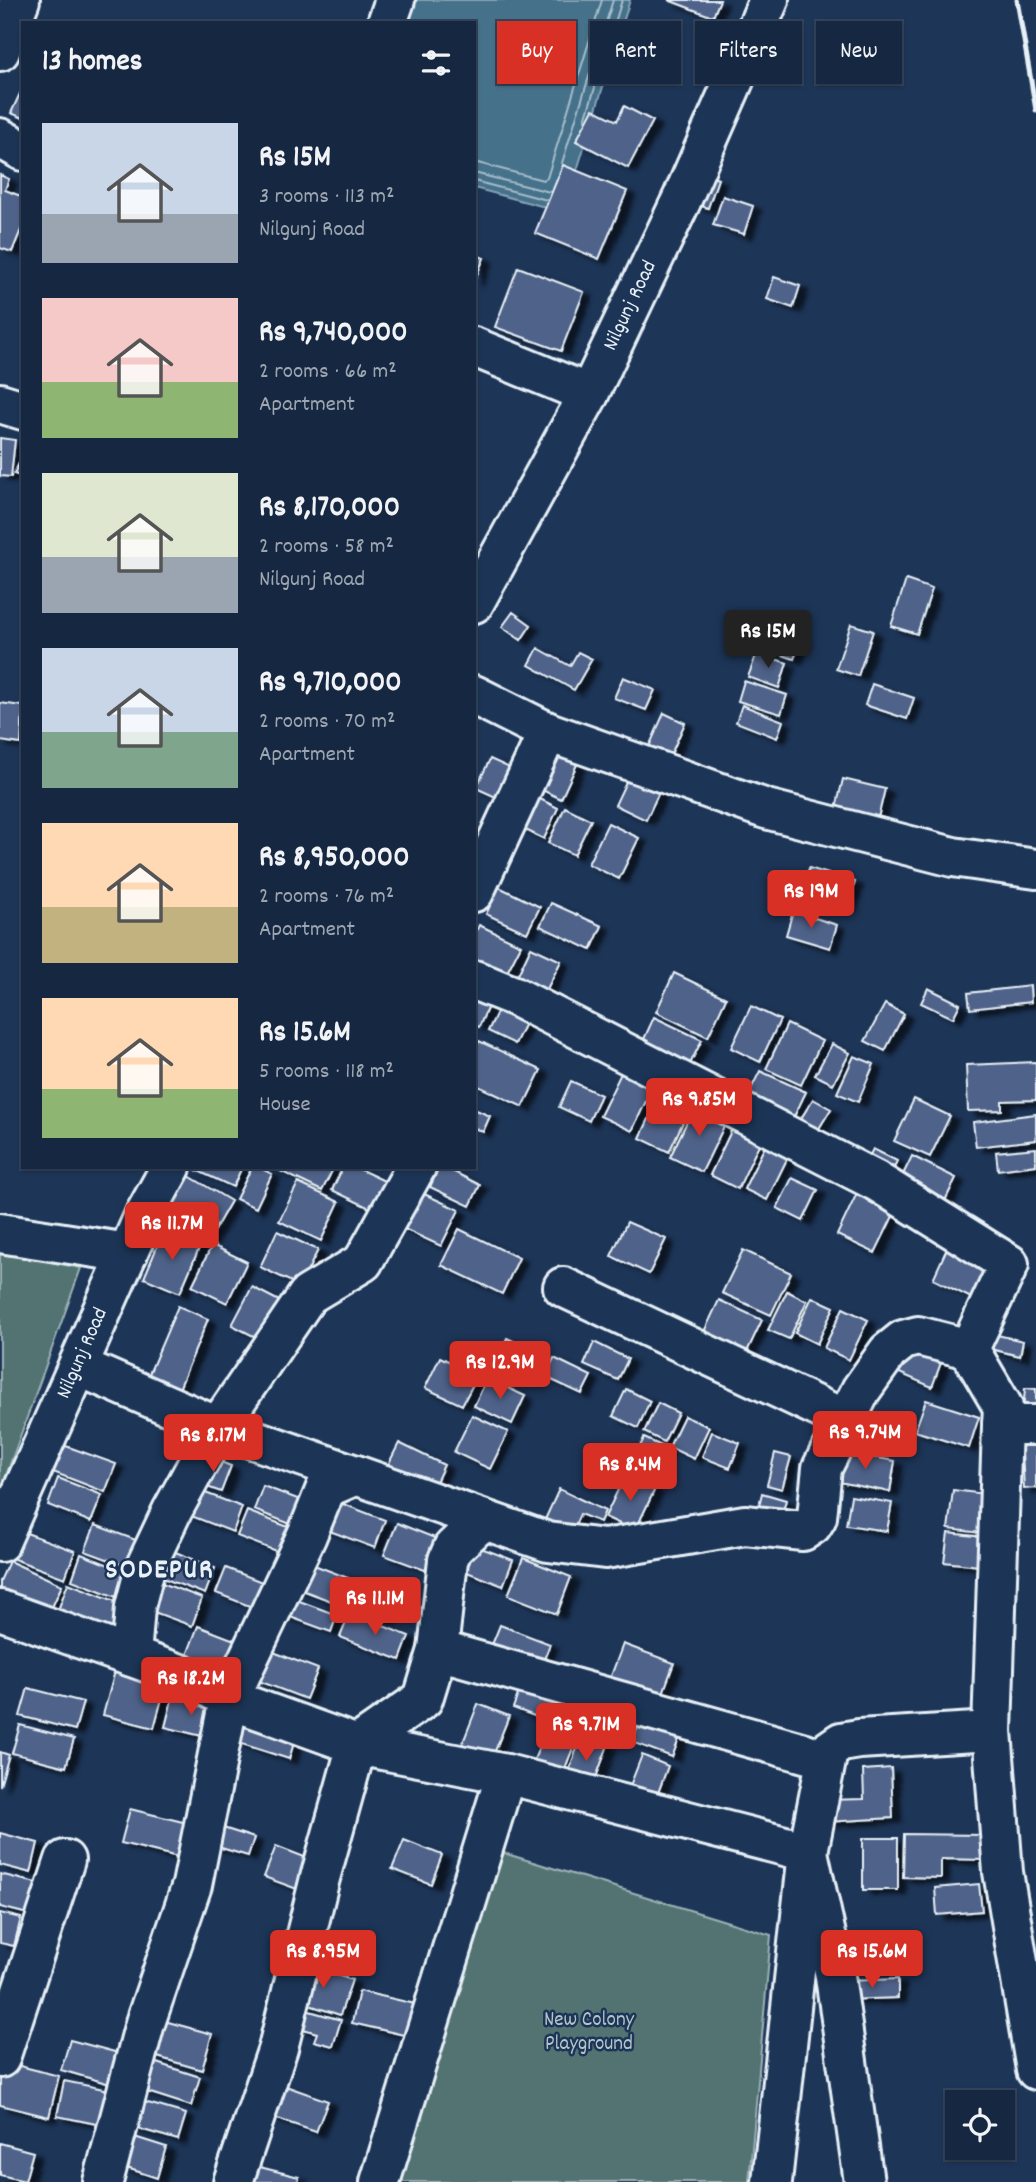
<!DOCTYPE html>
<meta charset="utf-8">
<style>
body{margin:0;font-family:Dekko,sans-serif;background:#1f3048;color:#f1f3f6;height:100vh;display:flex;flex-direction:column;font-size:26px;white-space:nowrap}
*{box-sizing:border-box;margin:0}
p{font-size:23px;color:#9ea6b1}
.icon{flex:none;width:38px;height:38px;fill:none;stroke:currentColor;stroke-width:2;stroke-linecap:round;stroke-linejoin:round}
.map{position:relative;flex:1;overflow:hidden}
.sheet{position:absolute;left:21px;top:21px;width:455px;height:1148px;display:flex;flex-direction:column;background:#162841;border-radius:0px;box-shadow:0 2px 5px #0004,0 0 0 2px #35445a}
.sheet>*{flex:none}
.hud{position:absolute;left:497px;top:21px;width:434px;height:63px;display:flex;gap:14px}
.controls{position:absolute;left:945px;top:2090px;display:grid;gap:14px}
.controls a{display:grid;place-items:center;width:70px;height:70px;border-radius:0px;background:#162841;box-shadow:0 2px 5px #0004,0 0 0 2px #35445a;font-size:35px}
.price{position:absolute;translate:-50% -60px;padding:0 16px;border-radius:7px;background:#d93025;color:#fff;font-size:23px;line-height:46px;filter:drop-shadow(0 2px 4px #0008)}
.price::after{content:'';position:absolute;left:50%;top:42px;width:21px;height:16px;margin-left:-10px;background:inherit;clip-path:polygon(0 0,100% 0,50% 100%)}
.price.current{background:#222;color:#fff}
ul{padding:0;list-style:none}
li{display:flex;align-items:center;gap:21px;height:175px;padding:0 21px}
li span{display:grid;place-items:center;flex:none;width:196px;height:140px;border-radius:0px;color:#555}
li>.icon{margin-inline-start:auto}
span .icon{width:84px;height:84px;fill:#fffc;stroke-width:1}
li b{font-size:30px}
h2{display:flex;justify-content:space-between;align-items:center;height:84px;padding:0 21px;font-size:30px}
.tag{padding:0 24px;border-radius:0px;background:#162841;box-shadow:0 2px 5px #0004,0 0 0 2px #35445a;font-size:24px;line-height:63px}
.tag.current{background:#d93025;color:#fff}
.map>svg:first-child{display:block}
</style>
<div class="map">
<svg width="1036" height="2182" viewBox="0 0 1036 2182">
<defs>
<filter id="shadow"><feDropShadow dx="8" dy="4.5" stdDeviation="2" flood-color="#0009"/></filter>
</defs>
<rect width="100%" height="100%" fill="#1d3557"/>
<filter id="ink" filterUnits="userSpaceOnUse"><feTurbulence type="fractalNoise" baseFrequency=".0143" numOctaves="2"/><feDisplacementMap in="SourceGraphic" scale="14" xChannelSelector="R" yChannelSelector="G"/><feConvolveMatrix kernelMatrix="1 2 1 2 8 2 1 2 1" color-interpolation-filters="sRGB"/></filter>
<g filter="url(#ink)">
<path fill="#527373" stroke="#9db2b6" stroke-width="2" d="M0,1252L81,1268L0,1492Z
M494,1850L771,1935L749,2182H385Z"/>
<path fill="#45718a" stroke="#86a4b6" stroke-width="2" d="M417,0H630L564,212L474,188V23H408Z"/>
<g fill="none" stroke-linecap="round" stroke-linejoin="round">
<path stroke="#a7becc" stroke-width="2" d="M585,120L622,0
M474,162L543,180L547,178L602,0
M562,163L613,0
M474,173L550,192
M474,181L547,200"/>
</g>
<path fill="#506289" stroke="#e8f1f8" stroke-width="2" filter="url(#shadow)" d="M668,0H720L713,17Z
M23,87V118L11,113Z
M624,106L653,121L628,168L576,141L593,109L617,121Z
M563,165L627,191L599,259L535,233Z
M700,173L718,179L708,208L690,203Z
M0,175L9,179L5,190L23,197V225L12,252L0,248Z
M723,196L753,206L744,234L713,225Z
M474,254L484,258L474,282Z
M518,267L584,292L561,351L495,327Z
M774,277L800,286L793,308L767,299Z
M0,438L15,440L11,477L0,476Z
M23,455V477L14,474Z
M906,580L932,589L917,634L891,626Z
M513,612L531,625L521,640L502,627Z
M757,623L802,638L794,659L750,644Z
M851,624L873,631L858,676L836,669Z
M538,648L570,666L578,652L592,659L574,690L529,665Z
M757,653L787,663L779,688L748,677Z
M623,677L655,690L646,710L614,698Z
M744,681L787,695L781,714L738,701Z
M872,684L914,698L907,719L865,705Z
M0,703L23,706L21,744L0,741Z
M742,705L783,721L777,738L736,722Z
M664,713L685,723L668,761L647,751Z
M557,750L579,760L561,799L538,788Z
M490,759L523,774L509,803L476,788Z
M631,771L662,786L646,820L615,805Z
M843,779L885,789L876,826L834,817Z
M528,793L558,808L544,839L513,824Z
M565,807L591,820L574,855L548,843Z
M608,823L639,838L619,879L588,864Z
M809,868L855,882L848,906L802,892Z
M499,887L540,907L527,933L486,914Z
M551,903L602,926L591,950L540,926Z
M793,911L837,925L830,948L786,935Z
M479,925L521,945L503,980L474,967V936Z
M531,947L561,961L543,997L514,983Z
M674,973L726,998L708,1037L656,1012Z
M1030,986L1031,1002L970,1009L968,993Z
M928,988L960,1004L953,1018L921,1003Z
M474,997L489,1004L479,1027L474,1025Z
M885,1004L904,1014L885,1051L865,1041Z
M500,1006L527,1019L515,1044L488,1031Z
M751,1006L780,1020L760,1062L731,1048Z
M654,1017L702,1040L686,1072L639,1050Z
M787,1024L822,1041L801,1085L766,1069Z
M479,1041L541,1070L523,1107L474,1084V1052Z
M832,1044L850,1053L833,1084L815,1075Z
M854,1056L874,1064L858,1102L837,1093Z
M1036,1062V1100L1002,1101V1110L968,1111L966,1065Z
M624,1067L655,1082L632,1131L600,1116Z
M760,1071L806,1092L788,1129L742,1107Z
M571,1081L601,1095L589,1121L559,1107Z
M662,1091L691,1105L669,1152L640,1138Z
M813,1099L831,1109L815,1135L797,1125Z
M914,1099L950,1116L930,1157L894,1141Z
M696,1103L728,1118L702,1172L670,1157Z
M474,1109L490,1116L483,1132L474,1128Z
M1036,1114V1140L976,1147L973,1122Z
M734,1125L762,1138L738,1189L710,1175Z
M767,1142L790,1153L767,1200L744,1189Z
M1036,1148V1165L998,1170L996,1152Z
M873,1149L897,1161L890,1176L865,1164Z
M912,1156L956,1178L942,1207L898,1185Z
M198,1167H242L233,1187L196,1170Z
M252,1167H258L272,1174L256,1208L236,1199Z
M272,1167H334L322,1191Z
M343,1167H355L395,1186L382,1214L332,1190Z
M439,1167H444L480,1185L470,1206L430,1187Z
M189,1176L231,1201L207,1243L164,1218Z
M792,1178L818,1190L803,1221L777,1208Z
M298,1183L339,1202L321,1241L279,1221Z
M409,1187L459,1210L441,1246L391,1223Z
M857,1193L895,1212L875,1253L837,1235Z
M627,1222L666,1239L649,1274L611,1256Z
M459,1229L519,1258L502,1294L441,1265Z
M164,1230L200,1246L180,1293L144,1278Z
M277,1231L318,1250L300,1286L260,1267Z
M212,1245L247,1262L227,1303L192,1286Z
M948,1246L988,1264L971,1298L933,1279Z
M743,1250L791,1273L771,1315L722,1293Z
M252,1287L283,1303L263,1341L232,1325Z
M787,1291L807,1301L789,1339L768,1330Z
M812,1297L834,1307L817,1344L795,1333Z
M719,1300L762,1320L745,1356L702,1336Z
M178,1306L208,1319L177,1394L146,1381Z
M843,1308L868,1320L849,1360L824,1348Z
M993,1334L1023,1341L1020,1356L990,1349Z
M507,1338L536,1352L527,1372L497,1358Z
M594,1342L628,1359L618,1380L584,1365Z
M907,1346L942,1360L932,1387L897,1372Z
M440,1357L478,1375L462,1405L425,1388Z
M554,1358L591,1376L582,1394L545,1377Z
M487,1378L525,1396L512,1424L474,1406Z
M1025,1388L1036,1389V1416L1023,1414Z
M626,1389L650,1401L638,1428L613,1416Z
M926,1400L979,1417L969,1448L915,1431Z
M658,1403L678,1413L664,1442L644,1432Z
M472,1415L508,1432L490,1469L454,1452Z
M684,1416L709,1427L694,1459L669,1447Z
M712,1432L740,1443L730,1468L702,1457Z
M1036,1432V1488L1024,1489L1021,1433Z
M644,1438L666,1448L654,1472L633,1461Z
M399,1443L444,1465L431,1493L385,1471Z
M63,1445L116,1464L105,1492L53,1472Z
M839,1451L895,1461L890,1492L834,1481Z
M775,1453L791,1457L782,1489L767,1485Z
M206,1456L231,1466L221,1492L196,1483Z
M625,1475L655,1489L635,1531L605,1517Z
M58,1478L102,1495L91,1522L48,1505Z
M263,1486L311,1504L301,1528L254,1510Z
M195,1489L242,1507L233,1532L186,1514Z
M559,1489L605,1511L600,1522L580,1514L569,1539L542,1526Z
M953,1490L985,1494L981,1533L948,1529Z
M762,1493L786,1500L780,1521L757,1514Z
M851,1496L892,1503L887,1531L846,1525Z
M330,1499L385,1520L375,1548L319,1527Z
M247,1511L296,1530L286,1555L237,1536Z
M397,1523L445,1542L433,1573L384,1555Z
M95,1525L144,1543L134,1569L85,1551Z
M21,1531L75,1551L65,1578L11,1558Z
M948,1533L983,1537L979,1566L944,1562Z
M465,1542L513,1560L503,1586L454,1567Z
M163,1547L215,1568L205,1594L152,1574Z
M81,1554L134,1575L124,1600L72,1580Z
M523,1558L571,1577L557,1614L508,1595Z
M301,1560L356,1581L347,1607L291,1586Z
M9,1561L62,1585L49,1614L0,1592V1581Z
M226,1568L275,1587L265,1612L216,1593Z
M154,1580L202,1598L192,1626L143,1608Z
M68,1583L123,1604L110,1637L56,1616Z
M364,1583L398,1594L389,1620L356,1609Z
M286,1596L337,1615L331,1632L279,1613Z
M350,1613L409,1636L400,1660L340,1637Z
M500,1625L550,1644L539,1672L489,1652Z
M198,1626L245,1644L231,1681L184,1663Z
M623,1644L674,1663L659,1704L608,1684Z
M268,1650L318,1669L306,1699L256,1680Z
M115,1671L166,1684L154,1728L103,1715Z
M523,1681L571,1699L561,1726L513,1708Z
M28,1688L83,1702L75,1730L20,1716Z
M173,1696L218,1708L210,1738L165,1727Z
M478,1704L509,1716L493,1756L462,1745Z
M598,1705L629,1716L620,1740L589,1728Z
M245,1713L298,1730L289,1759L236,1742Z
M641,1719L681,1734L672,1757L632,1742Z
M20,1725L74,1739L66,1767L12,1753Z
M547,1728L576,1740L561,1779L531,1767Z
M582,1735L608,1745L591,1791L565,1781Z
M0,1752L9,1755L0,1786Z
M642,1755L668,1766L655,1801L628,1791Z
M891,1768L893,1818L826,1822L825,1800L864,1799L863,1770Z
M130,1809L191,1824L182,1858L121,1843Z
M214,1825L254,1838L248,1856L208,1844Z
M0,1833L38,1843L31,1873L0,1865Z
M904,1834L985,1835V1860L941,1859V1878L903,1877Z
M863,1838H898V1890H863Z
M404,1840L442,1855L431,1884L392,1869Z
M276,1846L320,1863L308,1893L264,1877Z
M0,1874L36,1883L28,1914L0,1907Z
M979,1884L982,1911L937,1915L935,1888Z
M0,1913L21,1918L14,1946L0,1943Z
M907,1950V1970H879L878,1951Z
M306,1965L352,1980L340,2015L294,2000Z
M898,1979V1998L845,2000V1981Z
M359,1991L424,2006L417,2038L352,2023Z
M299,2008L341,2020L333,2046L314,2041L317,2033L293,2026Z
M157,2019L212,2034L202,2070L147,2054Z
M70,2040L126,2055L117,2086L61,2070Z
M144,2059L200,2077L191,2106L135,2088Z
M4,2062L59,2076L49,2117L0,2105V2076Z
M64,2081L114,2091L106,2126L57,2116Z
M280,2084L328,2101L316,2132L269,2116Z
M134,2099L186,2114L178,2140L126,2125Z
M125,2134L166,2147L157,2178L115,2164Z
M0,2143L33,2152L25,2181L0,2175Z
M248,2164L299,2177L298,2182H244Z"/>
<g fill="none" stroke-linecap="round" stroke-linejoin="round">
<defs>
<g id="minor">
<path d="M387,23L395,0"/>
<path d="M0,51L20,0"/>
<path d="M0,138L23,151"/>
<path d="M474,347L589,394"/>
<path d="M0,403L23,410"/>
<path id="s1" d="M474,603L589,394L682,199L769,0"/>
<path d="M474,695L548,732L766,809L953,857L1036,869"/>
<path d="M474,892L548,732"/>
<path d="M474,980L514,996L876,1181L1009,1264L969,1349L1003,1407L1002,1425"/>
<path d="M0,1233L128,1253"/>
<path d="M563,1287L846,1420"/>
<path d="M78,1366L218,1427L548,1542L605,1549L745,1525L803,1531L812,1525L817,1517L822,1468L861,1390L888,1352L903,1340L918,1336L969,1349"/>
<path d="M1036,1425H1002L992,1731L1003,1872L1036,2070"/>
<path id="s2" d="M0,1542L145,1214L171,1167"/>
<path d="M0,1610L194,1679L229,1699L357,1745L506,1774L808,1852L835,1976L864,2182"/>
<path d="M438,1650L826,1759"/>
<path d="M129,1656H131L135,1607L145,1568L172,1511L218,1427L308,1295L363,1262L416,1167"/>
<path d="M0,2058L65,1860"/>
<path d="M103,2182L145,2023L192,1885L229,1699L307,1535L326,1488L356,1475"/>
<path d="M233,2182L278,2048L320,1878L357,1745L423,1699L438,1650L448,1560L453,1548L483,1520"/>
<path d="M380,2182L506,1774"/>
<path d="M772,2182L808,1852L828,1751L841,1742L859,1739L992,1731"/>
</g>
</defs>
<use href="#minor" stroke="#e8f1f8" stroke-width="44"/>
<use href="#minor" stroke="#1d3557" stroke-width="38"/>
<path stroke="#e8f1f8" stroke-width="5" d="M1017,0L1036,110"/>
</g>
</g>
<g text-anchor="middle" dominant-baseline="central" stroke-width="5" stroke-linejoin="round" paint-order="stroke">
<g font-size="21" fill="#e8f1f8" stroke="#1d3557">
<text stroke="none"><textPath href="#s1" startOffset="336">Nilgunj Road</textPath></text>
<text stroke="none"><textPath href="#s2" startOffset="206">Nilgunj Road</textPath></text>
</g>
<g font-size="21" fill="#b4c5c9" stroke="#1d3557">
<text x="589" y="2021">New Colony<tspan x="589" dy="24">Playground</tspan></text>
</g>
<g font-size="28" font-weight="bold" letter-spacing="2" fill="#e8f1f8" stroke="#1d3557">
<text x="160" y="1572">SODEPUR</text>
</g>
</g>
</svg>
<div class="controls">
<a><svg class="icon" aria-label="locate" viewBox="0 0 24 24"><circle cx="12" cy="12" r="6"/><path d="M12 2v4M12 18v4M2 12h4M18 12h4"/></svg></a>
</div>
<b class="price current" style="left:768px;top:670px">Rs 15M</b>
<b class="price" style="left:811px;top:930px">Rs 19M</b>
<b class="price" style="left:699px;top:1138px">Rs 9.85M</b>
<b class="price" style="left:172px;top:1262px">Rs 11.7M</b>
<b class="price" style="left:500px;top:1401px">Rs 12.9M</b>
<b class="price" style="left:865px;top:1471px">Rs 9.74M</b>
<b class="price" style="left:213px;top:1474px">Rs 8.17M</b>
<b class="price" style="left:630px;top:1503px">Rs 8.4M</b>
<b class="price" style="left:375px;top:1637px">Rs 11.1M</b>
<b class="price" style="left:191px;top:1717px">Rs 18.2M</b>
<b class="price" style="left:586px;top:1763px">Rs 9.71M</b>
<b class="price" style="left:323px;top:1990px">Rs 8.95M</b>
<b class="price" style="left:872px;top:1990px">Rs 15.6M</b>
<div class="hud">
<a class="tag current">Buy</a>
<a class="tag">Rent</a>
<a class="tag">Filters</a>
<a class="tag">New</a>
</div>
<section class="sheet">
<h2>13 homes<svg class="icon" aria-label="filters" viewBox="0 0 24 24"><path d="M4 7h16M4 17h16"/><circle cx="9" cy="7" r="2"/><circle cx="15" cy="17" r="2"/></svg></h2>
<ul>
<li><span style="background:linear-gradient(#c9d6e8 65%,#9aa5b1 0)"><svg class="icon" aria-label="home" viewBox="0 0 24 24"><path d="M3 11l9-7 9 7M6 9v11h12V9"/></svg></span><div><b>Rs 15M</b><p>3 rooms · 113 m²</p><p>Nilgunj Road</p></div></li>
<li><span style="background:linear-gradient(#f6c9c9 60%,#8fb573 0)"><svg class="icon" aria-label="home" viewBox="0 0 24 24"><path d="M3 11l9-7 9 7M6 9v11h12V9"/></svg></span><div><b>Rs 9,740,000</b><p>2 rooms · 66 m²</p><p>Apartment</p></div></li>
<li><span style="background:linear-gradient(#dfe7d0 60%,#9aa5b1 0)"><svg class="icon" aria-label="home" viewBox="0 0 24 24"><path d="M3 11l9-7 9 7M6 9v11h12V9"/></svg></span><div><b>Rs 8,170,000</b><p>2 rooms · 58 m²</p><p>Nilgunj Road</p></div></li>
<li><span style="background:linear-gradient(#c9d6e8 60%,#7fa58c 0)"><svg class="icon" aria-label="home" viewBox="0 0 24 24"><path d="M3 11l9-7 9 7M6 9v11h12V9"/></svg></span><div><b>Rs 9,710,000</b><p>2 rooms · 70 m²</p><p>Apartment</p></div></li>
<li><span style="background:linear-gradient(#ffd9b3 60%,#c2b280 0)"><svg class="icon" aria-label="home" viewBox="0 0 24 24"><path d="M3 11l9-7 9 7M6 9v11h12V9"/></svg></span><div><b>Rs 8,950,000</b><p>2 rooms · 76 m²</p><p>Apartment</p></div></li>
<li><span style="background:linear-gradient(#ffd9b3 65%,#8fb573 0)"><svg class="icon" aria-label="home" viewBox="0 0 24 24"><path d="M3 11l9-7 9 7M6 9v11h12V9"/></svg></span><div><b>Rs 15.6M</b><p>5 rooms · 118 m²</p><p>House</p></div></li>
</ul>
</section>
</div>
